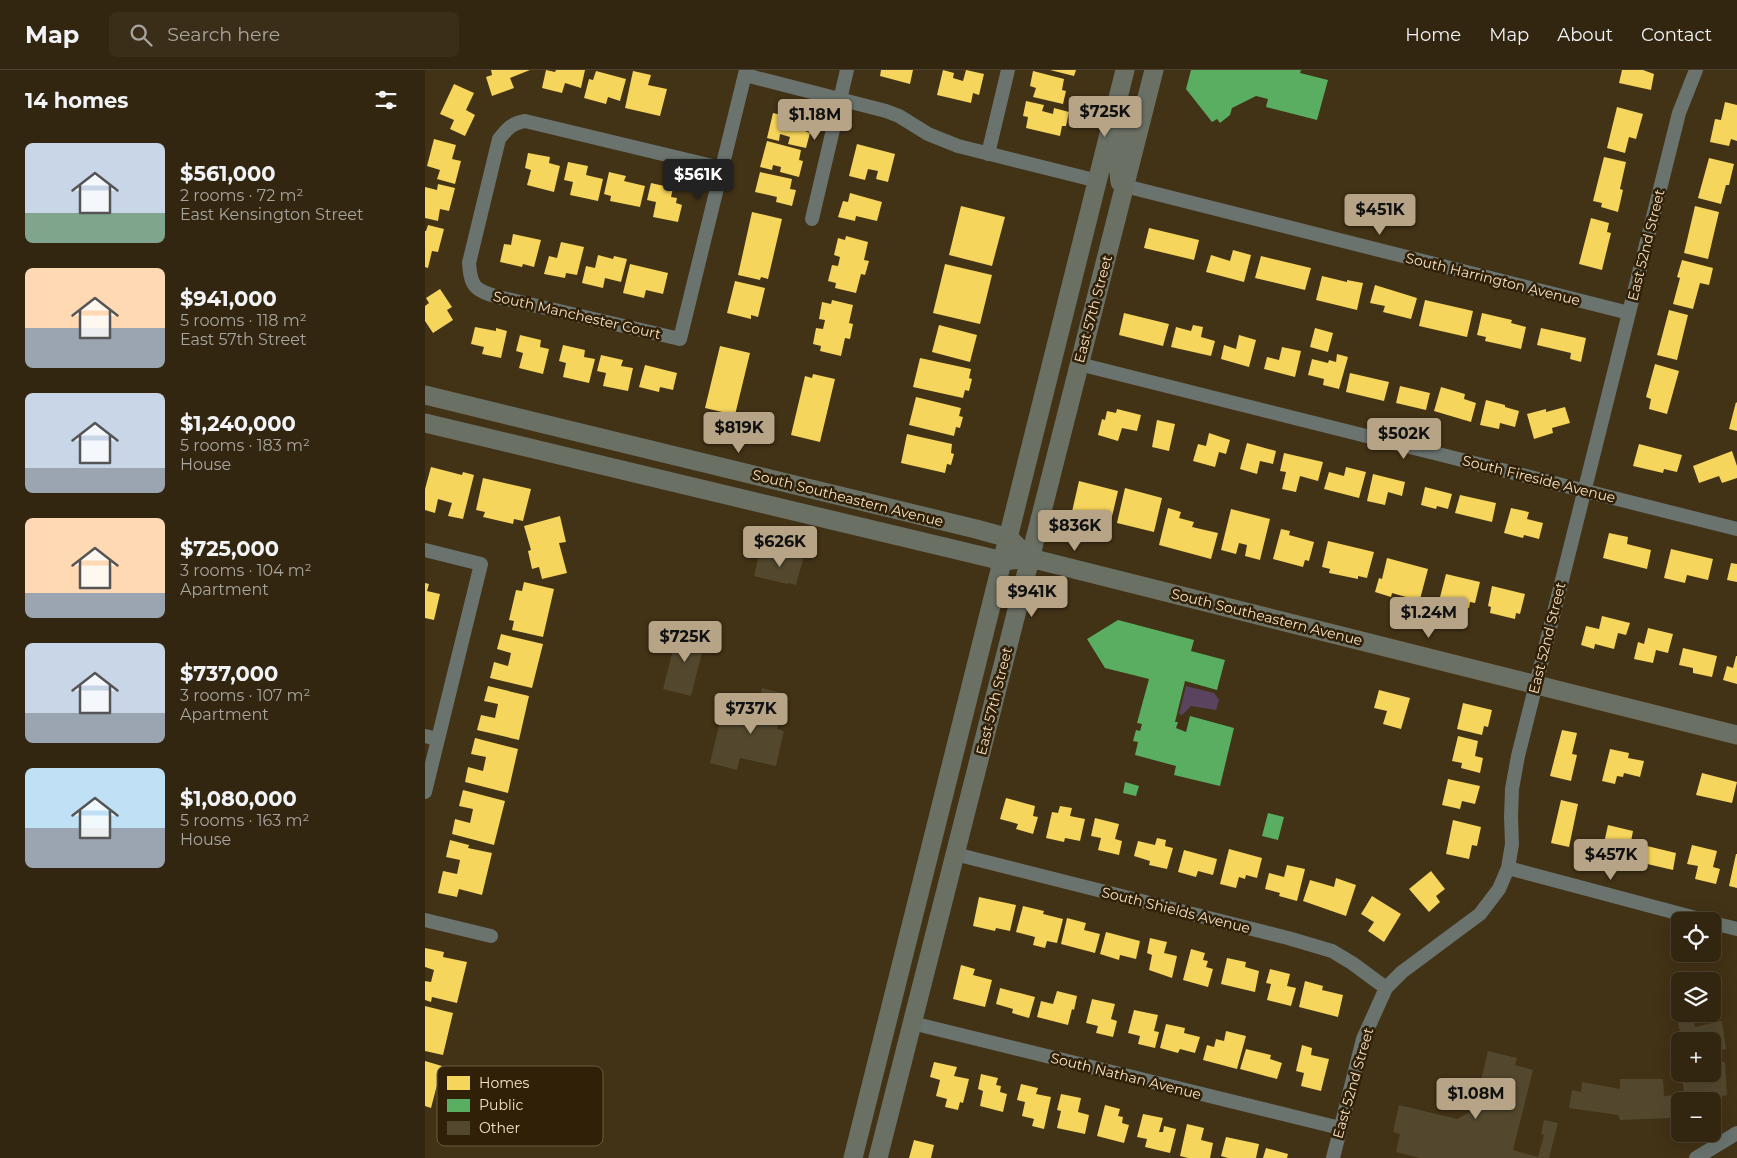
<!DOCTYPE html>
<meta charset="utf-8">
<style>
body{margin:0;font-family:Montserrat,sans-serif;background:#3a2e19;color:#f1f3f6;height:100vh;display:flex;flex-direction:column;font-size:19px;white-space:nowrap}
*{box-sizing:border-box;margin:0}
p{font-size:16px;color:#a8a59f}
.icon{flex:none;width:28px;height:28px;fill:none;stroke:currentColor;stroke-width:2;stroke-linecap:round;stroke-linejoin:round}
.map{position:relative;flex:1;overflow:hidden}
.details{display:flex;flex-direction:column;background:#322610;width:425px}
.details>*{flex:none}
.fabs{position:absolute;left:1246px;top:842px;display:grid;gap:10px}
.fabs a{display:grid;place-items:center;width:50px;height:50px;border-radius:8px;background:#322610;box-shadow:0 5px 20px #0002,0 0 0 1px #4d4330;font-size:25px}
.price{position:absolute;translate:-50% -42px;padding:0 11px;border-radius:5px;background:#b7a487;color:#111;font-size:16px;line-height:32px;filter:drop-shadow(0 1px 2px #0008)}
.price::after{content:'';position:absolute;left:50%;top:30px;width:15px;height:11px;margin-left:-8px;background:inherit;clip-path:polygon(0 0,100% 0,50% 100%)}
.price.current{background:#222;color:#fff}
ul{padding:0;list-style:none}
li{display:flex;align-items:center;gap:15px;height:125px;padding:0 25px}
li span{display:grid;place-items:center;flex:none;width:140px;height:100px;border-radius:8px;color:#555}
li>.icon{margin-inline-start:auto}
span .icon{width:60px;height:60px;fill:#fffc;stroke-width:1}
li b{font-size:21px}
h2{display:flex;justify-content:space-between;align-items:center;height:60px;padding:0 25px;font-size:21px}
header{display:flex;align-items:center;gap:30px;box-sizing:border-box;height:70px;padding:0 25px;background:#322610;border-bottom:1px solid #4d4330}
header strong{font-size:24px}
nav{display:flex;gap:28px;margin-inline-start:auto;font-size:18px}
.search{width:350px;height:45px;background:#3a2e19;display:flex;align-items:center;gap:12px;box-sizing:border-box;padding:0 18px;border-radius:8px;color:#a8a59f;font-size:19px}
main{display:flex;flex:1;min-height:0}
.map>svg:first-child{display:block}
</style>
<header>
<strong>Map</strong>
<div class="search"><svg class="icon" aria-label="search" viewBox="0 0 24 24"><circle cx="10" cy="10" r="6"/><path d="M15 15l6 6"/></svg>Search here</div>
<nav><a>Home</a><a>Map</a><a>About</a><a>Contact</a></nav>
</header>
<main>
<section class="details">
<h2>14 homes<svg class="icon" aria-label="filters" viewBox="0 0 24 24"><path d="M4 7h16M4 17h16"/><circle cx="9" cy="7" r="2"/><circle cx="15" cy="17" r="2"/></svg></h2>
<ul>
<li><span style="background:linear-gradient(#c9d6e8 70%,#7fa58c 0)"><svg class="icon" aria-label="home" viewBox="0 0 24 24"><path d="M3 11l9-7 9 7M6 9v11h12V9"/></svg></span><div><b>$561,000</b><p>2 rooms · 72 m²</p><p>East Kensington Street</p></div></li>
<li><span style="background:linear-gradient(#ffd9b3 60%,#9aa5b1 0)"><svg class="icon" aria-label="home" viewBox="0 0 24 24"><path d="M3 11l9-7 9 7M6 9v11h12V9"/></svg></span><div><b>$941,000</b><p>5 rooms · 118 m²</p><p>East 57th Street</p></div></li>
<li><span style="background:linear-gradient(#c9d6e8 75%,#9aa5b1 0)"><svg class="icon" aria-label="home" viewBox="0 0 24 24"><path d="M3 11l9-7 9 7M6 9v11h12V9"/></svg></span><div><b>$1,240,000</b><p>5 rooms · 183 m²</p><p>House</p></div></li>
<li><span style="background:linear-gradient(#ffd9b3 75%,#9aa5b1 0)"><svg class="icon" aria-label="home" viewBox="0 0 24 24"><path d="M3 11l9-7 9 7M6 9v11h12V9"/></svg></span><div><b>$725,000</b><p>3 rooms · 104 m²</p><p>Apartment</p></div></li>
<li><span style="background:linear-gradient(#c9d6e8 70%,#9aa5b1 0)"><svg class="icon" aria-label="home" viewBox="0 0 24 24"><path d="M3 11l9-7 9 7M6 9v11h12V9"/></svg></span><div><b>$737,000</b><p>3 rooms · 107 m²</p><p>Apartment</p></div></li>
<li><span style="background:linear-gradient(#bfe0f5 60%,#9aa5b1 0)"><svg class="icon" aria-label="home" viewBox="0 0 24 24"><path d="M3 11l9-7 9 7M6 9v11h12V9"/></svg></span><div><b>$1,080,000</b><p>5 rooms · 163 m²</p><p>House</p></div></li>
</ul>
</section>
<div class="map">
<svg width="1312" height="1088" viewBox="0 0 1312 1088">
<rect width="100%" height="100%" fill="#423216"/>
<path fill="#5a435f" d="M761,616L789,623L794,630L791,640L766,636L757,645L754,644Z"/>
<path fill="#f6d55c" d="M66,0H105L85,8L89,18L67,26L61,7L67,5Z
M121,0L130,2L131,0H160L156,18L140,13L137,23L117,18Z
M456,0H488L485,14L455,6Z
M518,0L529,3L528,8L538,11L541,0L559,4L554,25L548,23L546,33L512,25Z
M625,0H651L649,6Z
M1197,0H1218L1229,4L1226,20L1194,13Z
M171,1L201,9L195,31L183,27L181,34L159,28L164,9L168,10Z
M208,1L226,5L223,15L242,19L235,46L200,38Z
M608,1L639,9L637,20L641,21L638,34L608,27L611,18L605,16Z
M29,14L49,23L41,40L50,45L40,66L25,59L29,50L15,44Z
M601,31L619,35L617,41L628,44L629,38L644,42L641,56H637L635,66L601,58L603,47L598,46Z
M1300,32L1312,35V71L1306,69L1304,76L1285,72L1290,49L1296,50Z
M1192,37L1218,44L1211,69L1204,67L1200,83L1182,78Z
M348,43L382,51L380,61L385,63L381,78L363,74L365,67L355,64L354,71L342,68Z
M9,69L31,75L27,89L36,91L30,114L12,109L15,100L2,96Z
M342,71L376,80L374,90L378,91L374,107L355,102L356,97L348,95L347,100L335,97Z
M432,74L470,84L463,112L451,109L453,101L443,99L440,110L424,106Z
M103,83L125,87L124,93L135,96L129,122L102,115L106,100L100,98Z
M1179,87L1201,92L1195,119L1198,120L1193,142L1176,137L1177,133L1168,131Z
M1284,88L1309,94L1304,115H1301L1296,134L1273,128Z
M143,92L163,96L161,105L178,109L173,131L145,125L148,112L139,110Z
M184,102L201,106L199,111L220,116L215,137L185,131L186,126L179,124Z
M335,102L367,109L365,119L371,120L367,136L351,132L352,127L330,122Z
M226,113L248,118L246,127L252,128L251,133L257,135L253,152L228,147L231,132L222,130Z
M13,114L30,118L24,141L15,139L13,151L0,148V117L12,120Z
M425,123L457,132L452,151L431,146L430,151L413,147L418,131L423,132Z
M536,136L580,147L567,196L524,185Z
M1270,136L1294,142L1283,189L1259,183Z
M327,142L357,149L343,209L336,207L335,210L313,205Z
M1166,148L1184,153L1182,162L1186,163L1177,200L1154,194Z
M3,155L19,159L13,182L7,181L3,198L0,197V161H1Z
M724,158L774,170L769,190L719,178Z
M88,164L116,170L109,197L98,194L97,197L75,192L79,174L86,175Z
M421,166L443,172L439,190L444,191L440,205L436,204L431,223L410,218L411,213L403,211L407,195L413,196L415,187L409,185L413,168L420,170Z
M136,172L159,177L152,205L141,203L140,208L119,204L124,186L132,188Z
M808,180L826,185L819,212L781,202L786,185L805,191Z
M173,185L188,189L189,186L202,189L196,212L180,208L178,218L157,213L161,196L170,198Z
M836,186L886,198L880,220L830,208Z
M1257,190L1288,198L1284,215L1275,213L1268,239L1248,234L1255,208L1252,207Z
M205,194L243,203L238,224L221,220L219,228L198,223Z
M520,194L567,205L555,254L508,243Z
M897,206L922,212V210L938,213L932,240L891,230Z
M310,211L340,218L333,247L326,245V249L302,243Z
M950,215L992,228L986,249L958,242L960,236L945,233Z
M15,219L27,237L22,240L28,250L8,263L0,251V236L4,233L1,228Z
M407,230L428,235L424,253L428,254L425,269L420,268L416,286L395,281L396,276L388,274L391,258L398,259L400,250L394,249L397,232L406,234Z
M1000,230L1048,241L1042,267L994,256Z
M1244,240L1263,245L1252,290L1232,285Z
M699,243L744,254L738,276L694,265Z
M1057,243L1087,250L1086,253L1101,257L1096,279L1060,271L1061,267L1052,265Z
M514,255L552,265L545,292L507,282Z
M768,255L778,257L776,267L790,271L786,286L746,277L751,257L766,261Z
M50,257L71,261V258L82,261L76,288L57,284L59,277L46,274Z
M890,258L908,263L903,282L885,277Z
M1116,258L1161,268L1156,292L1145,289L1146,283L1112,275Z
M95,265L116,270L115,277L124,279L118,304L94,298L98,283L91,281Z
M814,265L831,270L824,297L796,289L799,275L811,279Z
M138,275L160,280L159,287L170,289L164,313L138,307L141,293L134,291Z
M295,276L325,283L310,345L280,338Z
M857,277L876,281L870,307L839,299L842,287L854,290Z
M912,284L923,287L914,319L898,315L899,309L883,305L887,289L903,293L904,290L911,292Z
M176,285L198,290L196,296L208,298L203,321L178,316L181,303L172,301Z
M495,288L546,299L544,308L547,309L544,321L540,320L538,328L488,317Z
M1230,294L1254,301L1242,344L1224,339L1226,329L1221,327Z
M220,295L252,303L248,320L235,317L234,322L214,317Z
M925,303L964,312L959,331L921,322Z
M388,304L410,309L395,372L366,365L380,306L387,308Z
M975,316L1005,323L1001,340L971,333Z
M1016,317L1040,324L1039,329L1051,333L1046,352L1009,341Z
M491,327L536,338L534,346L538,347L535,358L531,357L529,366L484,355Z
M1061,330L1080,335V337L1094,341L1090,357L1075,353L1074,359L1055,355Z
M1311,332L1312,333V361L1304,359Z
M1140,337L1145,353L1127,358L1128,363L1109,369L1102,344L1121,339V342Z
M692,339L716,345L712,361L697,358L693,371L673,365L677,349L680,350L682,341L691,343Z
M732,350L750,354L744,381L727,377Z
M784,363L805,370L801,384L794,382L790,397L768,391L773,374L781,376Z
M482,364L527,374L526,383L529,384L526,395L522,394L520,403L476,393Z
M822,373L851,381L848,394L835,391L832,404L815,399Z
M1214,374L1257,385L1252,402L1239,399L1238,403L1208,396Z
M1307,381L1312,396V408L1297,413L1294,406L1274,413L1268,396Z
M859,383L898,392L893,411L875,406L871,422L857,419L861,402L855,401Z
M6,397L37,405L38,402L49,405L38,449L23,446L27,433L13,429L10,443L0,440V419Z
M921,397L941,402L934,428L899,419L904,402L919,406Z
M948,404L980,412L977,426L963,422L960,435L942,431Z
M58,408L106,419L98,451L89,449L88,454L58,447L60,442L51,440Z
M654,411L693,421L685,455L646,446Z
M1000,417L1027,424L1023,439L1012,436L1011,439L996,435Z
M700,418L737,428L729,462L692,453Z
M1035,425L1071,433L1067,452L1030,443Z
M743,438L756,442L754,448L769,452L767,457L793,463L786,489L734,475Z
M1086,438L1104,442L1102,449L1118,453L1114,469L1099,465L1098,468L1079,463Z
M806,439L845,449L835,490L820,486L822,475L814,473L811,484L796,480Z
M135,446L141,472L134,473L142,503L117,509L114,497L107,499L103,481L106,480L99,456Z
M856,459L865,461L864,465L889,472L884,491L880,490L878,497L848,489Z
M1184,463L1203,467L1202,474L1226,480L1222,499L1178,488Z
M903,471L949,482L942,508L933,506V509L904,503L905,499L897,497Z
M1246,479L1288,489L1283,510L1262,505L1260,513L1239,508Z
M962,488L1003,499L994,533L980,530L981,527L967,523L966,527L950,522L954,508L957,509Z
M1306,493L1312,494V512L1302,510Z
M1021,504L1055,512L1050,533L1045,532L1044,538L1014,531Z
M99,512L129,519L118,567L87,560L89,551L84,550L91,520L97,521Z
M0,513L4,514L2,521L15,524L9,550L0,548Z
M1067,516L1100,524L1095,544L1091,543L1090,549L1065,543L1066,537L1063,536Z
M1177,546L1205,553L1201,565L1193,563L1189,579L1170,574L1169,579L1156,575L1161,556L1174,559Z
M1223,558L1248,564L1243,583L1231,580L1228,593L1209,589L1213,572L1219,574Z
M76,564L118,574L107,618L65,608L69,592L83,596L86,583L72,579Z
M1258,578L1292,586L1287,607L1268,603V598L1254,595Z
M1311,586H1312V614L1298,610L1302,596L1308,598Z
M63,616L104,626L94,670L52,660L56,645L70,648L73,634L59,631Z
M954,620L985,628L976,659L958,654L962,641L949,638Z
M1038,633L1067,640L1063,657L1059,656L1057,665L1032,659Z
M1137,660L1152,663L1147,684L1152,685L1146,711L1125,706Z
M1033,666L1053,671L1050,686L1058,688L1055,703L1036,698L1037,693L1027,691Z
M50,668L93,679L83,723L40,712L43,697L58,701L61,687L46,684Z
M1185,679L1204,683L1203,688L1219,691L1215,707L1199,703L1198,707L1192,706L1190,714L1177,711Z
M1277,703L1312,712L1307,733L1271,725Z
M1023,709L1055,716L1050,734L1037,731L1035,739L1017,735Z
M38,720L80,731L69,775L27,764L30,749L45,753L48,739L34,736Z
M581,728L610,736L608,746L613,747L608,764L591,759L593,754L575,749Z
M1136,730L1153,734L1144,777L1126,773Z
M635,736L647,738L645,746L660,749L655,771L640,768L639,772L621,768L627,742L633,743Z
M670,748L694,754L690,769L697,771L694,785L673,780L676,768L666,766Z
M1028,750L1056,757L1052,776L1047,775L1044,789L1021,784Z
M1183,755L1208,761L1204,782L1192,780L1190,790L1176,787Z
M732,768L741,770L740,776L748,778L742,799L724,795L725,791L709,786L713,771L730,775Z
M25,770L44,775L43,778L67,783L57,825L34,819L32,827L13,823L18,801L32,804L35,790L21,787Z
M1267,775L1292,781L1288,797L1295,799L1291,814L1270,809L1273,796L1262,794Z
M1222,776L1251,783L1248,800L1218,793Z
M804,779L837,788L832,808L821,805L820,809L814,807L811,818L795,814Z
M759,780L792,789L788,805L773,801L771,807L753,802Z
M1311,784H1312V818L1304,816Z
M862,795L880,799L872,831L854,826L855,823L840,819L844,803L859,807Z
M1006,801L1020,819L1011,826L1015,832L1004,842L984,819Z
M911,808L931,815L921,846L878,831L885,810L909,817Z
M947,826L976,844L959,872L943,861L949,852L936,844Z
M554,827L591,835L585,861L571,858L570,861L548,856Z
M598,836L619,841L618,844L638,849L632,873L622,871L620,878L608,875L610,867L591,862Z
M642,848L661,853L659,860L675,864L670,883L636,874Z
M681,862L715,871L711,889L695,885L694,890L675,884Z
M725,868L742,872L739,883L752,886L747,908L724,900L727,885L722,883Z
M0,878L19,882L18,887L42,892L32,933L7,927L6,932L0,930V911L6,912L9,900L0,897Z
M766,879L780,883L778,890L783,891L781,897L788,899L783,917L758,910Z
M802,888L821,892L820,897L834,901L830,922L796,914Z
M536,895L550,899L548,905L567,910L560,937L528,929Z
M845,899L865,904L862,916L871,918L866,936L842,930L846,914L841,913Z
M880,911L898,916L897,920L918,925L913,947L874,937Z
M575,918L610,927L604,948L587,943L588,939L571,934Z
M632,921L652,926L649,940L647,939L643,955L612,947L616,931L628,934Z
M667,929L690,934L686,949L692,951L688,967L671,963L673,956L661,953Z
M0,936L28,943L18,985L0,981Z
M709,940L733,945L729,961L734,962L730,978L713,974L715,966L703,963Z
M741,954L760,958L759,963L775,967L770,983L755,979L753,983L735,978Z
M801,961L821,966L812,999L778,990L782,975L789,977L791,969L799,971Z
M877,975L887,978L886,985L904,989L896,1021L876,1016L879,1003L871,1001Z
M821,979L846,985L845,989L857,993L852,1009L815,999Z
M0,991L17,996L6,1038L0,1036Z
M509,992L532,997L529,1006L544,1009L538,1033L535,1032L533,1040L520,1037L522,1029L511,1026L515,1010L505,1007Z
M556,1004L573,1008L571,1015L576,1016L575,1022L582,1024L578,1042L555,1036L558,1021L553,1019Z
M596,1014L613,1018L611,1024L626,1027L619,1059L607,1056L609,1049L597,1046L600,1032L592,1030Z
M636,1024L656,1028L653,1042L664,1045L660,1064L632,1058L636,1041L632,1040Z
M680,1035L695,1039L693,1046L698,1047L697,1053L704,1055L699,1073L672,1066Z
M718,1044L738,1048L734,1062H738L739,1056L751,1059L745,1083L720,1077L722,1069L712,1067Z
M762,1054L779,1058L776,1070L788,1073L785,1088H763L755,1086Z
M801,1067L834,1074L831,1088H803L796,1086Z
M489,1070L509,1075L506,1088H484Z
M841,1078L863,1084L862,1088H838Z"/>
<path fill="#5aae61" d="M766,0H876L875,3L903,10L892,50L841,37L843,29L831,26L807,38L805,45L795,53L792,49L787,52L761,19Z
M693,550L769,570L766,581L800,590L792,620L760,611L750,652H753L751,658L761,662L765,646L809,658L795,716L749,705L751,696L710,685L713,672L708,671L711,660L715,661L717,654L712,653L724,609L680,598L662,569Z
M700,712L714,716L711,726L698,723Z
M843,743L859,747L853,770L837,766Z"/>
<path fill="#53482e" d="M361,482L379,486L371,515L363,513L362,514L329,506L334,484L359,491Z
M253,560L281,567L266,626L238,619Z
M337,618L360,624L352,659L359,661L351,696L315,688L312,700L285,693L296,647L328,654Z
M1267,945L1270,957L1297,951L1301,979L1290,981L1291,992H1300L1302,1025L1297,1026V1038L1290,1039V1048L1288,1049V1031H1255V1062L1246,1063L1245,1048L1195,1050L1193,1045L1144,1038L1147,1020L1156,1022L1157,1012L1195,1019V1009H1238L1239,1026L1259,1024L1257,1004H1288V971H1257L1252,948Z
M1063,981L1092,988L1090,995L1108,1000L1088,1080L1113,1087L1119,1065L1116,1064L1119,1050L1133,1053L1124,1088H995L971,1082L975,1064L968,1062L974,1035L1032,1049L1049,1040Z"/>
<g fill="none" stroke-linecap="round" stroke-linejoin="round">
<path stroke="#6a736e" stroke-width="14" d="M320,5L461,41L474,46L503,64L533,76L673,111
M563,84L583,0
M296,98L100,51C87,53 82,59 74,69L44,193C46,218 50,220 73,227L255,269L321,0
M700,116L1204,243
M387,149L422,0
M654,294L1312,459
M0,480L56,494L0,722
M0,666L13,669
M530,784L863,868L907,881L927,893L961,918
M1083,798L1282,851
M0,850L66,866
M1288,853L1312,859
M487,953L915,1058
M908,1088L938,969L961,918L977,902L1055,844L1074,819L1083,798L1087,774L1086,747L1087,719L1093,686L1254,43L1271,0
M1271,1088L1312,1063"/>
<path stroke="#6b7065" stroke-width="19" d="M695,112L693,94L704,36
M0,325L551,459L584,468L593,477
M0,353L578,491L605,488L1312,665
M428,1088L700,0
M453,1088L729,0"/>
</g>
<g text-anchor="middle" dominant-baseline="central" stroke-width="5" stroke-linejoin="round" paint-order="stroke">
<g font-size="14" fill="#f6e1c4" stroke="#302007">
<text transform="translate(1221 175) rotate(-76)">East 52nd Street</text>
<text transform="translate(1068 209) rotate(14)">South Harrington Avenue</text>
<text transform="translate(668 239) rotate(-75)">East 57th Street</text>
<text transform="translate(152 245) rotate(13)">South Manchester Court</text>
<text transform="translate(1114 409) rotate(14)">South Fireside Avenue</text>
<text transform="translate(423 428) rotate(14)">South Southeastern Avenue</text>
<text transform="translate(842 547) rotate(14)">South Southeastern Avenue</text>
<text transform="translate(1122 568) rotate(-76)">East 52nd Street</text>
<text transform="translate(569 631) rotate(-76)">East 57th Street</text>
<text transform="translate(751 840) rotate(14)">South Shields Avenue</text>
<text transform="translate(701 1006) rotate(14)">South Nathan Avenue</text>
<text transform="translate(928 1013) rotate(-74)">East 52nd Street</text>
</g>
</g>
<rect x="12" y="996" width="166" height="80" rx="8" fill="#302007" stroke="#6b5a40" stroke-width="1"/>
<rect x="22" y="1006" width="23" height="14" fill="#f6d55c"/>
<rect x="22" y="1029" width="23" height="13" fill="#5aae61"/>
<rect x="22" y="1051" width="23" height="14" fill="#53482e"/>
<g font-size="14" fill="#f6e1c4">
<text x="54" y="1018">Homes</text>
<text x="54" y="1040">Public</text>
<text x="54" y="1063">Other</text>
</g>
</svg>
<div class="fabs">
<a><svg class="icon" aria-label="locate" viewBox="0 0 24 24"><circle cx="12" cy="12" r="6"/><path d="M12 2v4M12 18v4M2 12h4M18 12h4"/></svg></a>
<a><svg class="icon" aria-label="layers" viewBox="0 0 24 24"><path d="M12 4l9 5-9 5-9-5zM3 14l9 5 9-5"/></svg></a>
<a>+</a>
<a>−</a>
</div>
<b class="price" style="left:680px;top:68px">$725K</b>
<b class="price" style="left:390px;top:71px">$1.18M</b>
<b class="price current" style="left:273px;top:131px">$561K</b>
<b class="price" style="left:955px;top:166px">$451K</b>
<b class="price" style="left:314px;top:384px">$819K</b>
<b class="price" style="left:979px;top:390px">$502K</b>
<b class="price" style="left:650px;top:482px">$836K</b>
<b class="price" style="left:355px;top:498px">$626K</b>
<b class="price" style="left:607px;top:548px">$941K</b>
<b class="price" style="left:1004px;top:569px">$1.24M</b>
<b class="price" style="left:260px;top:593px">$725K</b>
<b class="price" style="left:326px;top:665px">$737K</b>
<b class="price" style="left:1186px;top:811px">$457K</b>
<b class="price" style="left:1051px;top:1050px">$1.08M</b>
</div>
</main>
